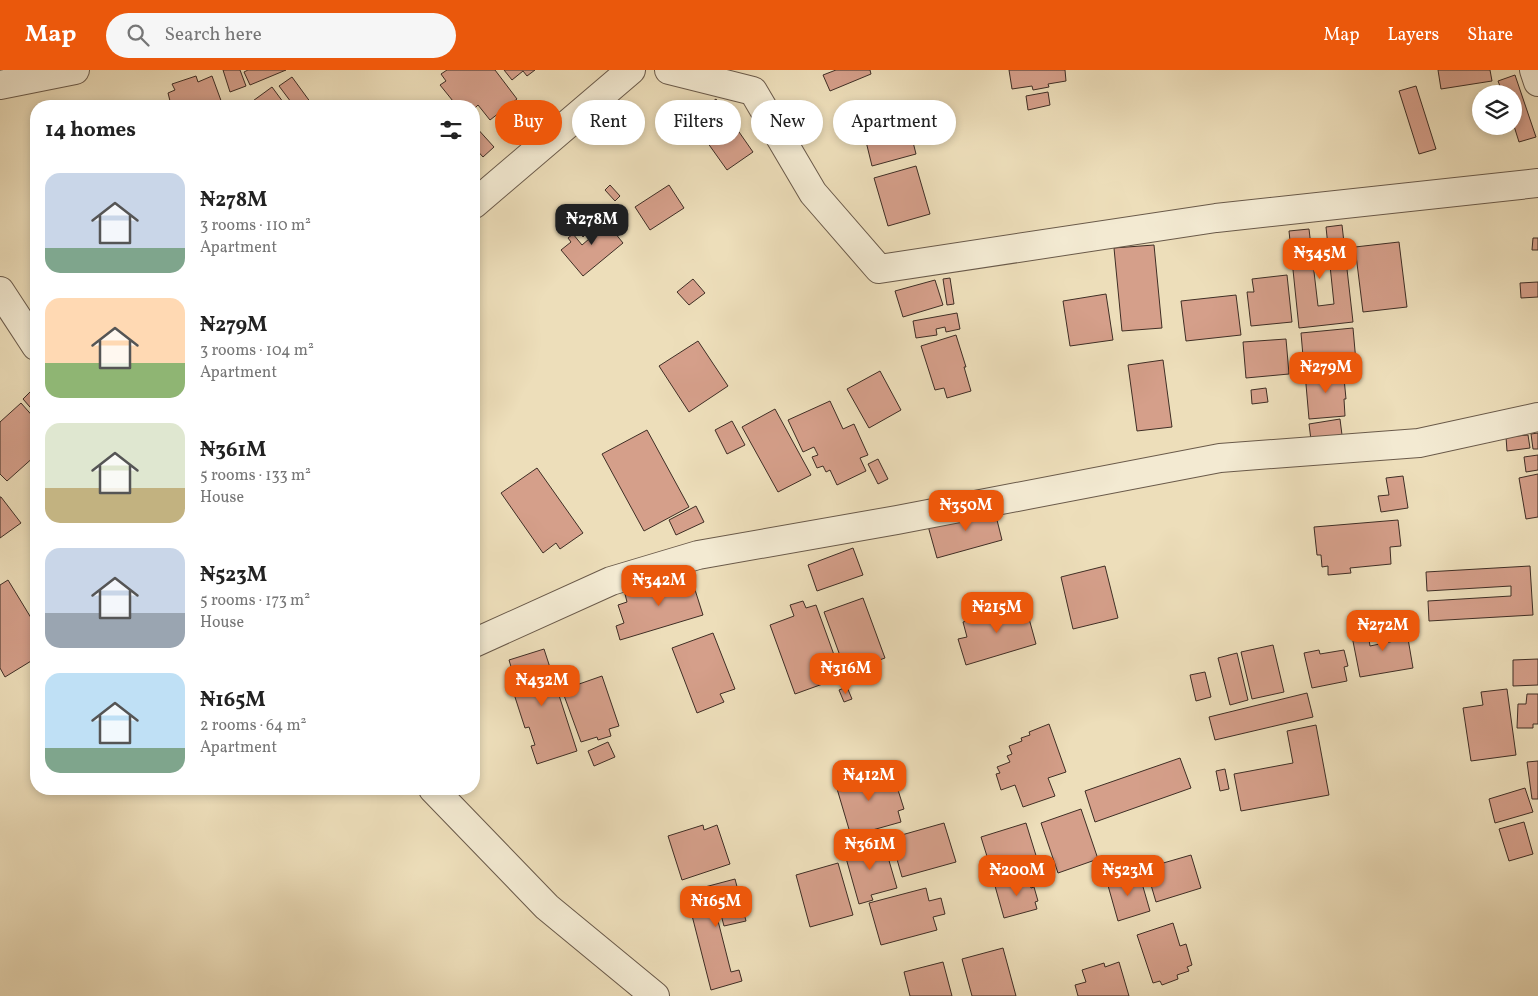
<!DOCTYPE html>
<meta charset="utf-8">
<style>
body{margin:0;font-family:Vollkorn,serif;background:#f6f6f6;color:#222;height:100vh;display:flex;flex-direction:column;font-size:19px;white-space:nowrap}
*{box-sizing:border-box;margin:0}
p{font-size:16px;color:#767676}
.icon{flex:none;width:28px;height:28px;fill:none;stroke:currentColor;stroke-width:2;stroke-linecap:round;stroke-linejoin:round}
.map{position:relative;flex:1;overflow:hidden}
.panel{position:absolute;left:30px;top:30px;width:450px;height:695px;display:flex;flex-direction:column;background:#fff;border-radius:20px;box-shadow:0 2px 8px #0003}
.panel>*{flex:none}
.banner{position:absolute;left:495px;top:30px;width:475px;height:45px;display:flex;gap:10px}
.fabs{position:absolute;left:1472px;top:15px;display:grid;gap:10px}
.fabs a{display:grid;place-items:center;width:50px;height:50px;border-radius:50%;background:#fff;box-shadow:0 2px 8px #0003;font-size:25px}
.price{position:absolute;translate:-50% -42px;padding:0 11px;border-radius:10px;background:#ea580c;color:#fff;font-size:16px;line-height:32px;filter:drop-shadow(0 1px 2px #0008)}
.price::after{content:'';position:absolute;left:50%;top:30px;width:15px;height:11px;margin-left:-8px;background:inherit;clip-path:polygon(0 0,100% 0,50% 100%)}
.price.selected{background:#222;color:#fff}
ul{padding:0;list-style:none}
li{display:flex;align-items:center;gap:15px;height:125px;padding:0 15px}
li span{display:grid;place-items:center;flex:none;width:140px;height:100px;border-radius:15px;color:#555}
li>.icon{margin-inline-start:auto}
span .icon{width:60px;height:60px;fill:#fffc;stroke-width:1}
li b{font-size:21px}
h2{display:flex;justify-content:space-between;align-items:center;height:60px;padding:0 15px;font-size:21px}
.pill{padding:0 18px;border-radius:22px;background:#fff;box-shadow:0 2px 8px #0003;font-size:18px;line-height:45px}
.pill.selected{background:#ea580c;color:#fff}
header{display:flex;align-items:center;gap:30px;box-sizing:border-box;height:70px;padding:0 25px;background:#ea580c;color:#fff}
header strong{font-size:24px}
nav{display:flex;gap:28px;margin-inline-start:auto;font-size:18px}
.search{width:350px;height:45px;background:#f6f6f6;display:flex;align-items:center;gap:12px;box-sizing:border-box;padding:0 18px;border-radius:28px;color:#767676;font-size:19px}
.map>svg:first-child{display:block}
</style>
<header>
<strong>Map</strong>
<div class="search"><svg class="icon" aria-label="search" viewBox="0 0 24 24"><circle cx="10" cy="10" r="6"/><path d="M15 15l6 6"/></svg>Search here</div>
<nav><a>Map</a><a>Layers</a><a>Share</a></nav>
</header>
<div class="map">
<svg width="1538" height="926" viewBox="0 0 1538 926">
<rect width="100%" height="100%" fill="#eddeba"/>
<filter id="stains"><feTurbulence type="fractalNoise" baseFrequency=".004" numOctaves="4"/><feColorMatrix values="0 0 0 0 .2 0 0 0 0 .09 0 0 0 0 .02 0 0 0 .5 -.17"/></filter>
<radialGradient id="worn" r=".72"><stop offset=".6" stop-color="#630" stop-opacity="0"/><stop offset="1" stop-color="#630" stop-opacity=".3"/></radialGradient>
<path fill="#d59f8a" stroke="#3f2e25" d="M223,0H240L246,16L230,22Z
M248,0H286L250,15L244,2Z
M447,0H495L517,29L490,50L478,35L474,39V36H457L440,15L446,11L441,4Z
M504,0H535L527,6L523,1L512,10Z
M836,0H870L871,4L830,21L823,5Z
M1009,0H1065L1066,11L1048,14L1049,17L1033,20L1032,16L1012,19Z
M1438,0H1490L1492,11L1441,19Z
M1515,5L1536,67L1519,72L1514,56V24H1503L1498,11Z
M196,6L198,12L212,6L223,36H162L161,34L170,31L168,23L175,20L172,14Z
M292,7L311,33L307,36H294L279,16Z
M1416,16L1436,79L1419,84L1399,21Z
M272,17L286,36H246Z
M1048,22L1050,35L1028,40L1026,26Z
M716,29L753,82L727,100L690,48Z
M904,36L916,84L872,96L860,47Z
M475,56L494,77L483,87L474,77V58Z
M916,96L930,144L888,156L874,108Z
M610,115L620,126L615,131L605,120Z
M669,115L684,138L650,160L635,137Z
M602,147L623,173L583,206L561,180L571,172L568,168L573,164L582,175L589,169L585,165L583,167L578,160L589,151L592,154Z
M1342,155L1353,252L1299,258L1289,161L1309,159L1318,236L1334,234L1326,157Z
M1533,168H1538V180H1532Z
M1399,172L1407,237L1363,242L1355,177Z
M1154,175L1162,258L1122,261L1114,178Z
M1287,205L1292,252L1251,256L1247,222H1254L1252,209Z
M950,208L954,234L947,235L943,209Z
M693,209L705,223L689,235L677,222Z
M935,210L943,235L903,247L895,221Z
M1538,212V227L1521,228L1520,213Z
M1106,224L1113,270L1070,276L1063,231Z
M1236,225L1241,265L1186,271L1181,231Z
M957,243L960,259L946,262L945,257L936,259L937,265L916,268L913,251Z
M1353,258L1356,292L1304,298L1301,263Z
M956,265L966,297H964L971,321L947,328L944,318L935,320L921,276Z
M1286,269L1289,304L1246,308L1243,272Z
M698,271L728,316L689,342L659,296Z
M1163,290L1172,357L1137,361L1128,295Z
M1341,300L1342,308H1344L1346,329H1344L1345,346L1309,349L1305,303Z
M880,301L901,340L869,358L847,319Z
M1266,318L1268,332L1252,334L1251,320Z
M31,321L36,326V344L23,329Z
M830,331L843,359L854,354L868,385L860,388L866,401L837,415L830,400L826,402L823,396L817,398L812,387L818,385L814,377L803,382L788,350Z
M21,333L36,350V385L7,411L0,404V352Z
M775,339L811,405L778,422L742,357Z
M1340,349L1342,365L1311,370L1309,354Z
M732,351L745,375L727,384L715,360Z
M647,360L689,437L644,461L602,384Z
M1538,363V379H1533L1531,364Z
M1528,365L1530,378L1507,381L1506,367Z
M1538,385V400L1526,402L1524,387Z
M878,389L888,409L878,414L868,394Z
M537,398L583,463L560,479L556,473L543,483L501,423Z
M1538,404V447L1526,449L1519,408Z
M1403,406L1408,438L1381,442L1378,426L1389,425L1386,408Z
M0,427H1L21,453L0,468Z
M993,434L1002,470L937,488L928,456Z
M696,436L704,452L676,465L669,450Z
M1398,450L1401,476L1390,477L1391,494L1350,498L1351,503L1328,505V496L1322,497L1321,485H1317L1314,457Z
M853,478L863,505L817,521L808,495Z
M1105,496L1118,548L1073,559L1061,507Z
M1530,496L1533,545L1429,551L1428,531L1511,526V516L1427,521L1426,502Z
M690,504L703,545L620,570L616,556L624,553L618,535L627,532L625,524Z
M8,510L36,556V588L5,607L0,598V515Z
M863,528L885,588L846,602L824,542Z
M803,531L806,538L816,535L842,607L795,624L770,555L794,546L790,535Z
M1025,534L1036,574L966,595L958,569L967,567L963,552L992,544L991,540L1004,536L1005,540Z
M1405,551L1413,598L1360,607L1351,561L1367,558L1370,576L1394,571L1393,564L1387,566L1386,560L1392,558L1391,554Z
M713,563L735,619L720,624L724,632L697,643L672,578Z
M1273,575L1284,622L1252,629L1241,582Z
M544,579L577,681L537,694L531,676L535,675L529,657L525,658L513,621L518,620L509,590Z
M1319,580L1320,584L1344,580L1348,596L1344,597L1347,611L1312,618L1304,583Z
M1237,583L1248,630L1230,635L1218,588Z
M1538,589V615L1513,616V590Z
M1205,602L1211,627L1196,631L1190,605Z
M602,606L619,656L609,659L611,666L598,670L597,667L581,672L562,620Z
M847,617L852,629L844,632L839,620Z
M1507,619L1516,685L1471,691L1463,638L1483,635L1481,622Z
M1307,623L1313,647L1215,670L1209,647Z
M1527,624H1538V654H1533V658H1517L1518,634H1526Z
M1049,654L1066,702L1048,708L1055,726L1023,737L1015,715L1001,720L996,704L1000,703L997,697L1010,692L1007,686L1012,684L1009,676L1022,671L1021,668L1030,665L1029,662Z
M1316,655L1329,725L1241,741L1234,704L1293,693L1287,661Z
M608,672L615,687L594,696L588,681Z
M1180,688L1191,718L1095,752L1085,721Z
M1538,691V729H1532L1527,692Z
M885,697L892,721L898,720L904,739L898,741L901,752L851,766L835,712Z
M1225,699L1229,719L1220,721L1216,701Z
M1525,718L1533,742L1495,753L1489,729Z
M1081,739L1098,789L1058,803L1041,753Z
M1524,752L1533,784L1509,791L1499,759Z
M944,753L956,792L902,807L891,768Z
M1026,753L1038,792L1013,800L1010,789L990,796L981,767Z
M703,755L704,760L717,755L730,794L682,810L668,766Z
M883,770L897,818L871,825L873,830L859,834L844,781Z
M1191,785L1201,818L1156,832L1146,798Z
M838,793L853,845L810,857L796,805Z
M1139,803L1150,841L1118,851L1107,812Z
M1028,807L1031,818L1034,817L1038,831L1035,832L1037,839L1004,848L995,816Z
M735,809L746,851L724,856L720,841L716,843L731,902L739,900L742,911L711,920L686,822Z
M926,818L929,831L941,828L945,844L933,847L937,860L881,875L869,833Z
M1173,853L1180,876L1186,874L1192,895L1187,897L1189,901L1177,905L1178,909L1162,915L1160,911L1153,913L1137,865Z
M1003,878L1016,926H972L962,889Z
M943,892L952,926H910L904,902Z
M1119,892L1129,926H1078L1075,915L1086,912L1082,900L1104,893L1105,897Z"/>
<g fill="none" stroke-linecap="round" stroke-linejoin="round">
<defs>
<path id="minor" d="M669,0L753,21L813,123L879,199L1216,148L1538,113
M1534,0L1538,12
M0,15L75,0
M474,134L631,0
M0,221L36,276
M474,573L611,511L698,485L897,450L1220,388L1419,373L1538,347
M433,719L547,837L655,926"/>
</defs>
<use href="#minor" stroke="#6a5a4a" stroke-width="30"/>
<use href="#minor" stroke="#f3ead2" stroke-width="28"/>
</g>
<rect width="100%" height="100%" filter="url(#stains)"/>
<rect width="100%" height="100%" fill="url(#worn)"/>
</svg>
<div class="fabs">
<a><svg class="icon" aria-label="layers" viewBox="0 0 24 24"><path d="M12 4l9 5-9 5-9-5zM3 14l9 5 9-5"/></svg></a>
</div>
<b class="price selected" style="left:592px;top:176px">₦278M</b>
<b class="price" style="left:1320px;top:210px">₦345M</b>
<b class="price" style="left:1326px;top:324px">₦279M</b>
<b class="price" style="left:966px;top:462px">₦350M</b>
<b class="price" style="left:659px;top:537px">₦342M</b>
<b class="price" style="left:997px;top:564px">₦215M</b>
<b class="price" style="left:1383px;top:582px">₦272M</b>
<b class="price" style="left:846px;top:625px">₦316M</b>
<b class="price" style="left:542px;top:637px">₦432M</b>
<b class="price" style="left:869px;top:732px">₦412M</b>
<b class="price" style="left:870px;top:801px">₦361M</b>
<b class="price" style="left:1017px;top:827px">₦200M</b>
<b class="price" style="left:1128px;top:827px">₦523M</b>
<b class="price" style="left:716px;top:858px">₦165M</b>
<div class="banner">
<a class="pill selected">Buy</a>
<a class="pill">Rent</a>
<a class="pill">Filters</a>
<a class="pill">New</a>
<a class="pill">Apartment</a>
</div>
<section class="panel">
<h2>14 homes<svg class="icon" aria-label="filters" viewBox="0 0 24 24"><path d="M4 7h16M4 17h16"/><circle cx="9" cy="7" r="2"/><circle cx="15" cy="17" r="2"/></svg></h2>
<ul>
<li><span style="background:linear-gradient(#c9d6e8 75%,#7fa58c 0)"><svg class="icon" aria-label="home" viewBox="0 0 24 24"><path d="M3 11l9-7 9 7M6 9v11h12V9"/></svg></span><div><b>₦278M</b><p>3 rooms · 110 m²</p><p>Apartment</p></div></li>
<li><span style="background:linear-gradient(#ffd9b3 65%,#8fb573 0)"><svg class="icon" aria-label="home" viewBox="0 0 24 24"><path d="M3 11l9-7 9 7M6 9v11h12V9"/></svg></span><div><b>₦279M</b><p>3 rooms · 104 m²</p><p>Apartment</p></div></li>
<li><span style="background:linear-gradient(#dfe7d0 65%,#c2b280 0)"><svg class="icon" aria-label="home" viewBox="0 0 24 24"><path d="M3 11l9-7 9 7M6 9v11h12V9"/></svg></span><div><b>₦361M</b><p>5 rooms · 133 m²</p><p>House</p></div></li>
<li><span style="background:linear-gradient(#c9d6e8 65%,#9aa5b1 0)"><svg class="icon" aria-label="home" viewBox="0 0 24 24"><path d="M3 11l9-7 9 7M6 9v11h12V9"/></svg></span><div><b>₦523M</b><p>5 rooms · 173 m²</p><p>House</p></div></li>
<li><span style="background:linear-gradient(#bfe0f5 75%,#7fa58c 0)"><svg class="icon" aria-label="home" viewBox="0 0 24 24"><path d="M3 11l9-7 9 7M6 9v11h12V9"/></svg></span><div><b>₦165M</b><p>2 rooms · 64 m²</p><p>Apartment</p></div></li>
</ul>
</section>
</div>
